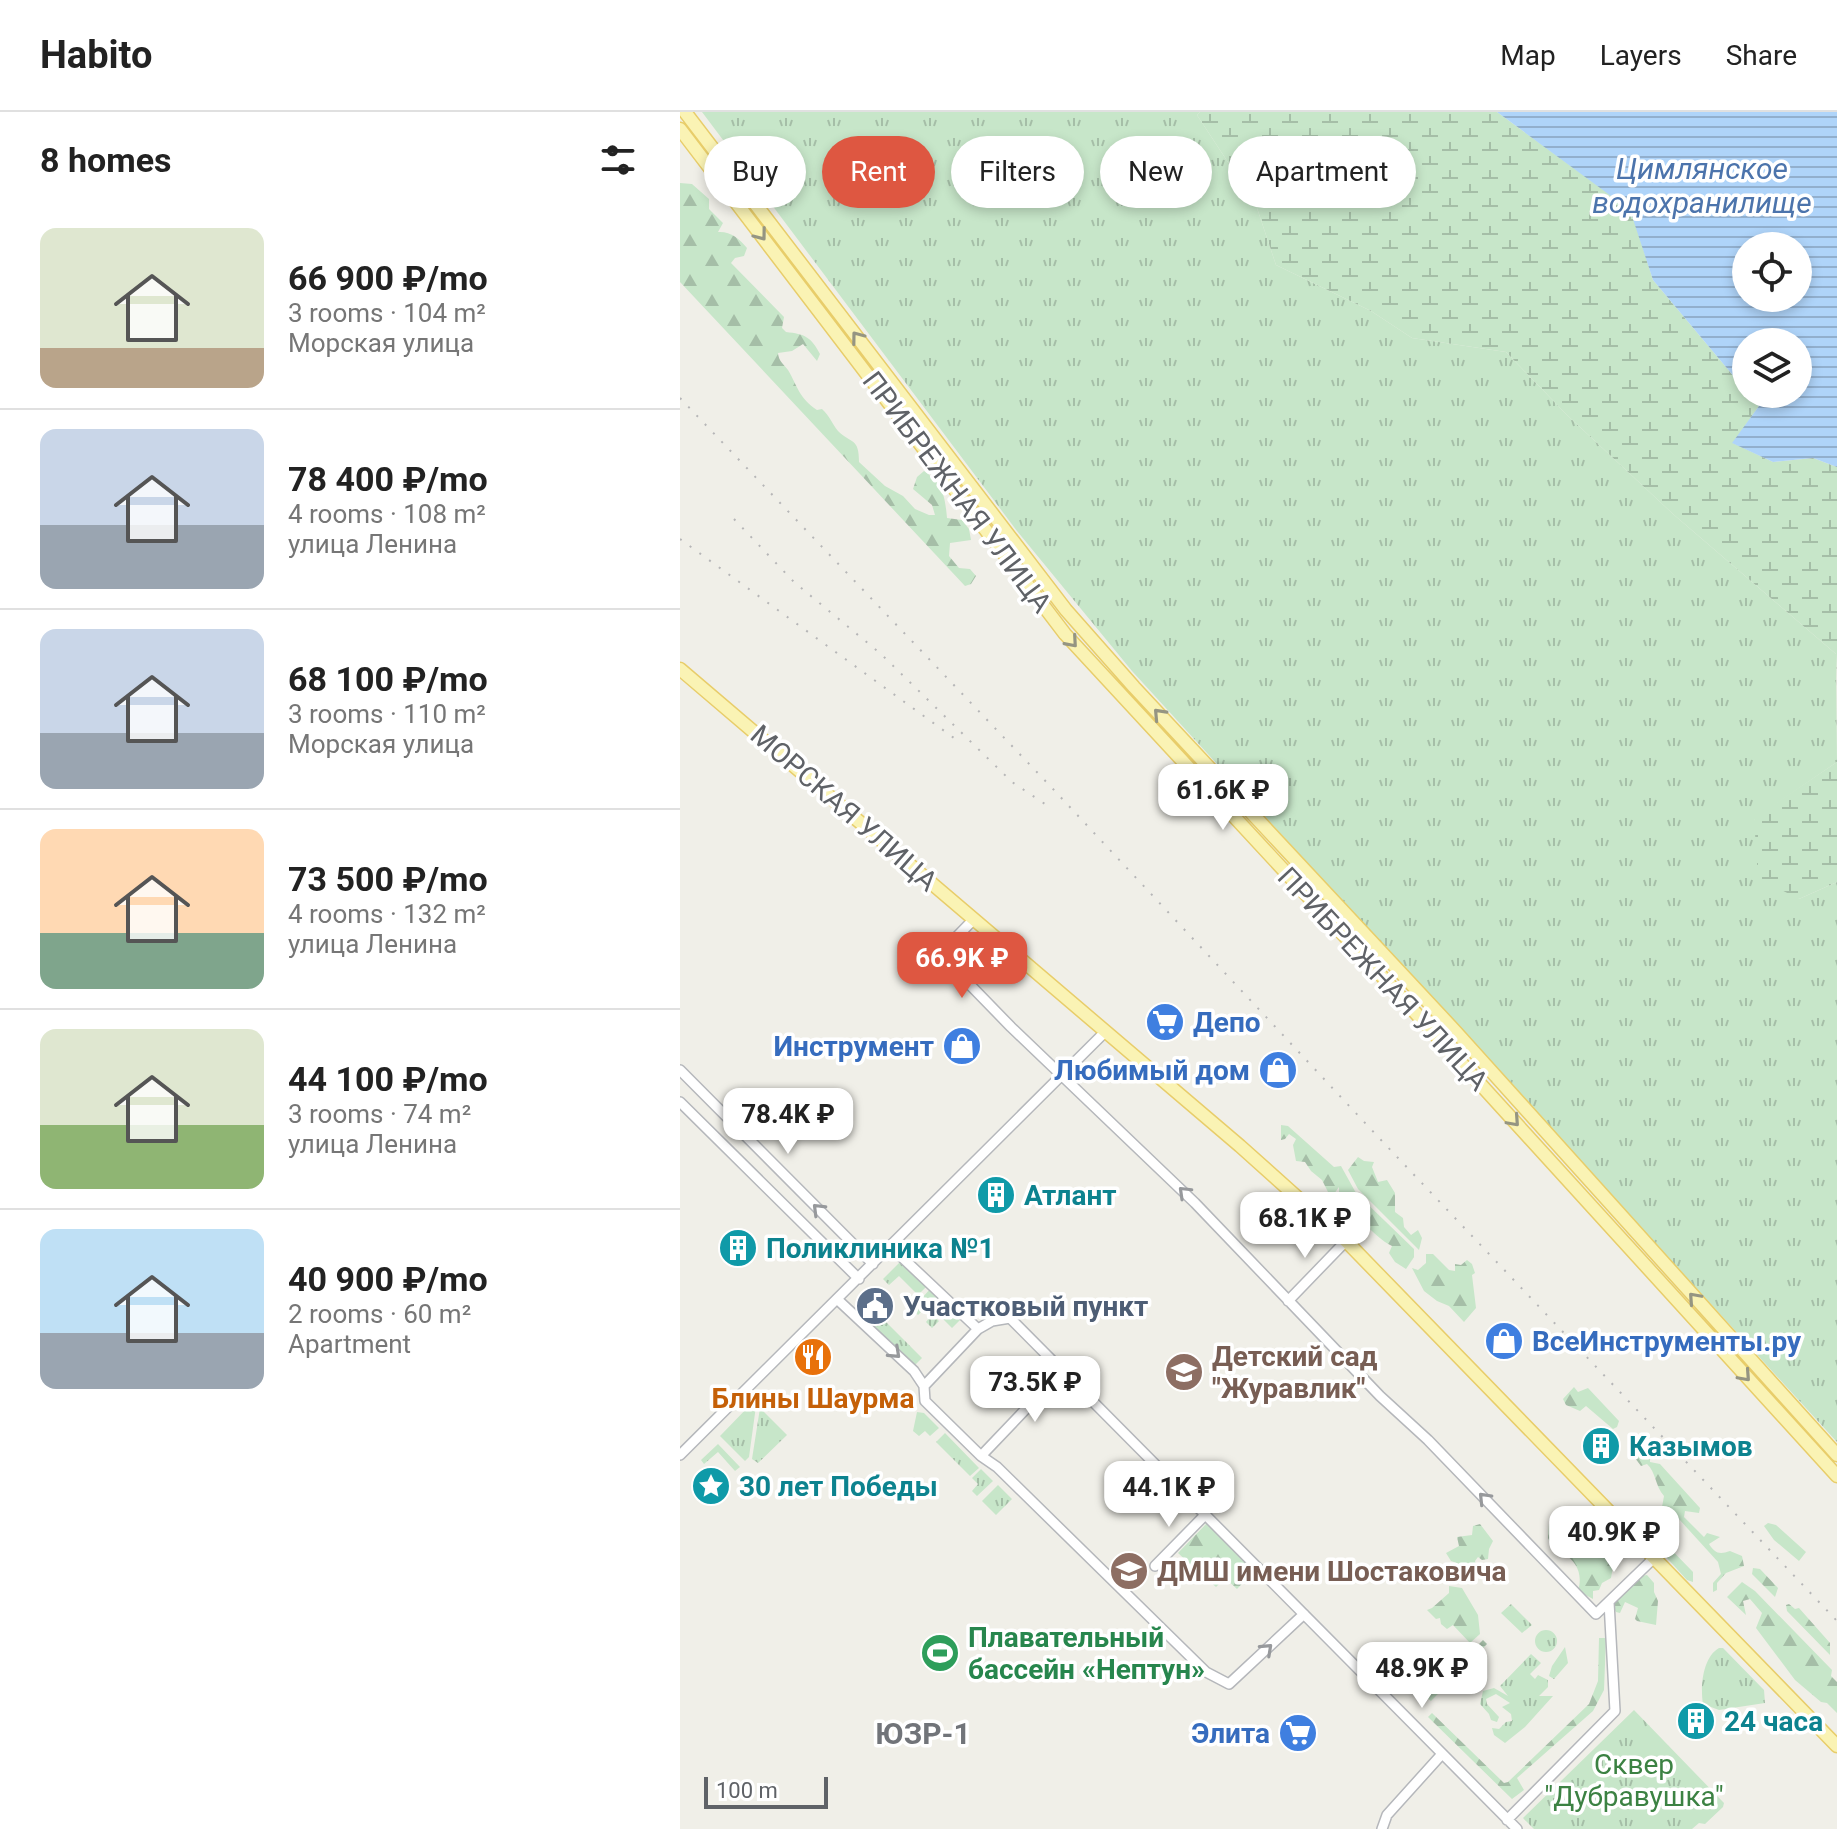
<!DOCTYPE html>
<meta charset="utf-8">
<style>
body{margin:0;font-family:Roboto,sans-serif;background:#f6f6f6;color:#222;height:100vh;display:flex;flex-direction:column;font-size:30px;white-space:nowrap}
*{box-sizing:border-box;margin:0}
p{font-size:26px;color:#767676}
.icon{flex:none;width:44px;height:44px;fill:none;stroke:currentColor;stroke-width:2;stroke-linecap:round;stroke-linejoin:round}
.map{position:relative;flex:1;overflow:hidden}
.drawer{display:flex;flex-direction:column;background:#fff;width:680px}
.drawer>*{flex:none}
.hud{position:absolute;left:24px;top:24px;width:760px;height:72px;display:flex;gap:16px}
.tools{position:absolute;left:1052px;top:120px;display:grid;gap:16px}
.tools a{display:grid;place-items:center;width:80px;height:80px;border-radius:50%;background:#fff;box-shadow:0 4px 12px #0003;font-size:40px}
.scale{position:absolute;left:24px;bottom:20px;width:124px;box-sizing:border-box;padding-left:8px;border:4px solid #5f6267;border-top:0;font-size:22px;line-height:28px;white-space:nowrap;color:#5f6267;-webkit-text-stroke:6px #fff;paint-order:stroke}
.price{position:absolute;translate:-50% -68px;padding:0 18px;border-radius:16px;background:#fff;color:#222;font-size:26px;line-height:52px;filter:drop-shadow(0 2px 4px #0008)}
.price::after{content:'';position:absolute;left:50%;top:48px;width:24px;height:18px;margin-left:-12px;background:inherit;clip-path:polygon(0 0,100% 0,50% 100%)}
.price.active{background:#de5741;color:#fff}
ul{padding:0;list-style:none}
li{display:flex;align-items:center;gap:24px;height:200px;padding:0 40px}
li+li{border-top:2px solid #e0e0e0}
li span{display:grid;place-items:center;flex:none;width:224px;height:160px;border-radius:16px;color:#555}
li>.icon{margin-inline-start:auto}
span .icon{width:96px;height:96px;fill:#fffc;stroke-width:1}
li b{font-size:34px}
h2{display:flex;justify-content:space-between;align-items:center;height:96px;padding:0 40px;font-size:34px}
.chip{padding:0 28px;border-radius:36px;background:#fff;box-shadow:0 4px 12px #0003;font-size:28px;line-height:72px}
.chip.active{background:#de5741;color:#fff}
header{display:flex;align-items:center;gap:48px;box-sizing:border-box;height:112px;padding:0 40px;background:#fff;border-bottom:2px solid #e0e0e0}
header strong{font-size:38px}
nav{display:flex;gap:44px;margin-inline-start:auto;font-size:28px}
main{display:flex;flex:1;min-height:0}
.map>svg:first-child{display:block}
</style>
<header>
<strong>Habito</strong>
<nav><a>Map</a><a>Layers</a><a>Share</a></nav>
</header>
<main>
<section class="drawer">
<h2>8 homes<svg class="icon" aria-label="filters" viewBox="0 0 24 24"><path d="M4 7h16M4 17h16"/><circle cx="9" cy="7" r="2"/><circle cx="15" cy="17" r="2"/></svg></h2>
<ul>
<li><span style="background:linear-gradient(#dfe7d0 75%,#b9a48a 0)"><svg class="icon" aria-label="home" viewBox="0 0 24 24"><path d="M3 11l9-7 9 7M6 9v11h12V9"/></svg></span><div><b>66 900 ₽/mo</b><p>3 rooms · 104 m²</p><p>Морская улица</p></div></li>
<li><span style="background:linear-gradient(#c9d6e8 60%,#9aa5b1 0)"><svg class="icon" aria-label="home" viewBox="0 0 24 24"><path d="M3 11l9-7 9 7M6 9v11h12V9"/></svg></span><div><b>78 400 ₽/mo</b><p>4 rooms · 108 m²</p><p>улица Ленина</p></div></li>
<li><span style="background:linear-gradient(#c9d6e8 65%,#9aa5b1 0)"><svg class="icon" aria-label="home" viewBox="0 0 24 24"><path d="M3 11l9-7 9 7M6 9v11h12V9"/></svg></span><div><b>68 100 ₽/mo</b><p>3 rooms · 110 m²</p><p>Морская улица</p></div></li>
<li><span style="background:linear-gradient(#ffd9b3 65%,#7fa58c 0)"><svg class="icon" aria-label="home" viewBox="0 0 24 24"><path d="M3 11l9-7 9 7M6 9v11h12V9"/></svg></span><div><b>73 500 ₽/mo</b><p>4 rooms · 132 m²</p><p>улица Ленина</p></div></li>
<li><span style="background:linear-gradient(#dfe7d0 60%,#8fb573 0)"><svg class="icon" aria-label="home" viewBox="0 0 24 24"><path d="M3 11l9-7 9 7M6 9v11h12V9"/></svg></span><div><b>44 100 ₽/mo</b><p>3 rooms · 74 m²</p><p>улица Ленина</p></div></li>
<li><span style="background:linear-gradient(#bfe0f5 65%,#9aa5b1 0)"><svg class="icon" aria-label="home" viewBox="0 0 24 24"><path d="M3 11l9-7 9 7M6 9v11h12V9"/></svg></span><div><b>40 900 ₽/mo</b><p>2 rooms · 60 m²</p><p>Apartment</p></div></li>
</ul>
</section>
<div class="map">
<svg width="1157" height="1717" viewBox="0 0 1157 1717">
<defs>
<pattern id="grass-tufts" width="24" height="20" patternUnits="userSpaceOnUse" patternTransform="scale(2)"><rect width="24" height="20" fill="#c7e6c9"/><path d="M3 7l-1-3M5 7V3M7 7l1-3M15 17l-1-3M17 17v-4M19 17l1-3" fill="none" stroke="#a5bea7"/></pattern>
<pattern id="forest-firs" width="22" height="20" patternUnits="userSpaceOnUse" patternTransform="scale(2)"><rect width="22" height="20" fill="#c7e6c9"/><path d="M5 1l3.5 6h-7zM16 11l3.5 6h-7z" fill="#a5bea7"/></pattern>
<pattern id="wetland-marsh" width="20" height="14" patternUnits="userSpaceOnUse" patternTransform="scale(2)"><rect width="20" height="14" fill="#c7e6c9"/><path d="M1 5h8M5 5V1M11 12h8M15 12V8" fill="none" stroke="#a5bea7"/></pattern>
<pattern id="water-rules" width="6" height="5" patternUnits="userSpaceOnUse" patternTransform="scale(2)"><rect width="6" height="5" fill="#afd4f9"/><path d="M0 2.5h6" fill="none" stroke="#92afcd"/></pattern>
</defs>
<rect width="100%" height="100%" fill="#f0efe8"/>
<path fill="url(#grass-tufts)" d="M22,0H520L517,3L576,93L596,153L691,199L732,226L826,240L886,302L993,402L1156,542L1157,650L1074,707L1119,787L1157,770V1330L452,559L337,419Z
M222,1148L248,1173L238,1183L219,1164L209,1173L203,1167Z
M251,1176L282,1206L272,1216L242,1186Z
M193,1177L199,1183L190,1194L242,1246L234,1254L175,1196Z
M231,1183L259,1209L252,1216L246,1210L250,1205L243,1198L238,1203L229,1194L232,1190L228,1186Z
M72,1291L76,1294L69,1345L65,1349L40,1324Z
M80,1296L107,1323L78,1351L72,1347Z
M237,1300L244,1301L259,1316L250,1324L245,1319L239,1324L233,1319Z
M265,1321L299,1356L290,1364L256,1330Z
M38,1332L60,1355L55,1359L38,1340L24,1352L21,1348Z
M301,1357L313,1369L297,1384L292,1379L298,1372L292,1366Z
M318,1373L332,1387L316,1403L302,1389Z
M969,1422H976L1013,1460V1470L1007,1468L968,1425Z
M831,1492L852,1513L842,1521L821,1501Z
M855 1529a11 11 0 1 1 22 0a11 11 0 1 1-22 0Z
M885,1535L888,1551L874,1567L869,1564L872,1554Z
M1039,1536H1043L1084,1578L1085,1591L1039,1598L1023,1592C1020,1574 1023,1545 1039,1536Z
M851,1542L861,1551L850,1562L855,1567L858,1563L868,1568V1575L859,1584H873L845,1615L825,1631L814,1623L812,1616L819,1617L826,1610L832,1609L831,1602L822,1595L830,1591L816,1582L806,1587L807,1592L819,1605L817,1610L811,1608L809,1602L800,1592L803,1579L814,1576L828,1584L820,1574Z
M954,1598L1044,1691L1043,1695L1025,1712L1019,1711L1012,1717H854L843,1706Z"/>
<path fill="url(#forest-firs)" d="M0,71L12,72L29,87V97L43,111L38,120C50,119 60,127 67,136L64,144L55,146L51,151L104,205L102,216L106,220C125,222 131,225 140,242L137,249L123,232L112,239L98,241C99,250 103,251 108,258C118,275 119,286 137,298L142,297C150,304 152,312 158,319C171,332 179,325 179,350L205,374L223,384L235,397L249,403H255L252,393L233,377L237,365L244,359C263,372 265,384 267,406L282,408L289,417L291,428L270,431L269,444L279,456L290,457L296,464L291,472L285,474L0,170Z
M601,1013L608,1014L654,1055L661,1054L676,1081L734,1137V1145L726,1157L715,1150L709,1141L712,1134C692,1124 677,1100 659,1087V1075L654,1082L650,1084L642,1068L631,1059L625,1050L616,1049L613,1033L616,1027L609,1022L605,1027L601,1028Z
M678,1045L684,1049L694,1050L692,1055L698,1070L707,1068L715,1081V1100L723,1106L724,1115L731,1123L738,1118L742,1126L739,1138L678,1077L668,1058Z
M746,1142H753L769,1158L775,1159V1152L781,1153L787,1148L792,1152L795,1161L792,1163L796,1196L784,1210L769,1194L757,1189L744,1179L732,1156L738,1158L746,1151Z
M894,1275L898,1280L908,1276L939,1309L937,1315L933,1317L906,1294L900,1299L886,1293L883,1287Z
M963,1335L970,1343V1350L980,1352L1020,1396L1019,1401L1005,1399L1004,1405L1024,1425L1027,1421L1040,1425L1029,1432C1035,1441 1039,1443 1050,1439L1062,1444L1064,1454L1046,1461L1037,1471V1478L1033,1480V1471L1041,1462L1038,1450L998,1406L989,1407L990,1395H982L984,1384C975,1374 976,1360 967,1352L961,1354L952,1342L954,1337Z
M899,1395L906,1405L902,1414C905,1432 915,1429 927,1437L934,1449L931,1466L922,1471L919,1478L913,1479V1487L898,1479C903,1462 897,1450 883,1441V1436H873L868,1426L869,1412L875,1413L882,1407L890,1410V1403Z
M527,1411L576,1457L557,1477L545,1466L536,1475L527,1467L531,1462L518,1450L513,1455L498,1441Z
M1088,1411L1096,1413L1126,1440L1119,1449L1094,1428L1084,1414Z
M800,1412L813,1429L809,1437L808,1447L802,1448L798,1445L795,1449L796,1453L791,1456L771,1449L766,1441L779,1434L777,1425L792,1423L793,1414Z
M1073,1456L1080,1457L1098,1476L1095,1485L1072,1462Z
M967,1463L974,1471V1480L978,1489L976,1513L957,1509L955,1507L958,1496L945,1490L940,1501L936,1500L931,1492L961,1464Z
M1062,1470L1075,1479L1152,1558L1151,1564L1157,1570V1601L1147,1591L1141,1590L1115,1568L1076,1516L1082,1501L1070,1487L1063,1489L1066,1503L1047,1485Z
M769,1474L782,1476L798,1503L800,1522L790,1531L773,1513L767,1517L761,1512L760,1506L756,1507L747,1498L752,1496L769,1481Z
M1109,1492L1115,1497L1119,1496L1150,1531V1543L1107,1499L1106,1493Z
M919,1526H926L924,1578L913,1599L837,1666L844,1678L832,1687L748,1605L752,1601L824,1671L828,1670L909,1592L918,1569Z
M803,1528L807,1532L751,1589L746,1585Z"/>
<path fill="url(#wetland-marsh)" d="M520,0H817L951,98L973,168L1066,279V282L1079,294L1053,331L1093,350L1133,346L1157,355V567L1156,542L993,402L886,302L826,240L732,226L691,199L596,153L576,93L517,3Z
M1157,650V770L1119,787L1078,766L1074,706Z"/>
<path fill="url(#water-rules)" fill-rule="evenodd" d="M817,0H1157V355L1133,346L1093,350L1052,331L1079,294L1069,282H1118V230H1066V279L973,168L950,98ZM1066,134H1118V186H1066Z"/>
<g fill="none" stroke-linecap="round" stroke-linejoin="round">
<defs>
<path id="minor" d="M294,807L260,842L331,915L515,1091L700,1284L748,1328L916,1502L974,1446
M0,958L193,1152
M0,990L179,1167
M210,1134L298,1217L312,1209L330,1206L837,1717
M158,1188L234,1259L244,1274L245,1289L301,1344L317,1355L526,1560L549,1572L624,1502
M608,1189L666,1129
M244,1274L298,1217
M0,1343L425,920
M301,1344L384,1257
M475,1454L526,1402
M827,1708L935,1599L929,1490
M702,1717L707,1703L762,1642"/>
<path id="major" d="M5,0L386,498L454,575L776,920L1157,1343
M0,17L385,522L722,886L1157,1364
M0,557L560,1034L666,1129L1157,1634"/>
</defs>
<use href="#minor" stroke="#b5b7bb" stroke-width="12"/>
<use href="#major" stroke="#e8cd6a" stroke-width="15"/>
<use href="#minor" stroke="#fff" stroke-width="9"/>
<use href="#major" stroke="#faf3b4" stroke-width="12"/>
<path stroke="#b6b6b7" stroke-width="2" stroke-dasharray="2 10" stroke-linecap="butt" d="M0,286L373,677L701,1028L1157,1509
M54,407L114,470L201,542L332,670L371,696
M0,427L274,626"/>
</g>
<defs><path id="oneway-chevron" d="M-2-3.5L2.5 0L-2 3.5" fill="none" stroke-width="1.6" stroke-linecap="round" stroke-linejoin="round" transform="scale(2)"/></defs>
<g stroke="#959582">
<use href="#oneway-chevron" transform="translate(81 123) rotate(53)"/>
<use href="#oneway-chevron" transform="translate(177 225) rotate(-127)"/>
<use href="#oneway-chevron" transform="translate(392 530) rotate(49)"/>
<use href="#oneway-chevron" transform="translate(479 602) rotate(-133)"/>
<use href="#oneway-chevron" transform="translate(834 1009) rotate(48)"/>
<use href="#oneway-chevron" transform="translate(1014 1186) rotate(-132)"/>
<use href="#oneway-chevron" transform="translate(1065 1264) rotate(48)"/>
</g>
<g stroke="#97999c">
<use href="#oneway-chevron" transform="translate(504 1080) rotate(-136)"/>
<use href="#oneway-chevron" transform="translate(138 1097) rotate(-135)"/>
<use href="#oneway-chevron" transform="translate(215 1241) rotate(43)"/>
<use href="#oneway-chevron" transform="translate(804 1386) rotate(-134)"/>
<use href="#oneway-chevron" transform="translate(587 1537) rotate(-43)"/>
</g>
<defs>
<symbol id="supermarket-disc" viewBox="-11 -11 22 22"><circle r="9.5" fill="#3f7fe0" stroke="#fff"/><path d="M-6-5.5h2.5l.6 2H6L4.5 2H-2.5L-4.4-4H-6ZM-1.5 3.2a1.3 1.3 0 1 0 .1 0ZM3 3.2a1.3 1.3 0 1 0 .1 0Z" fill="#fff"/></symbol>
<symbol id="shop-disc" viewBox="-11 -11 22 22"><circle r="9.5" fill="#3f7fe0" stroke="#fff"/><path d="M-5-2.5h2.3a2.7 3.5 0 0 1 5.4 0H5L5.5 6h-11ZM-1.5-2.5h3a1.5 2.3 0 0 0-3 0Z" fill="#fff"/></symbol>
<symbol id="building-disc" viewBox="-11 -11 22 22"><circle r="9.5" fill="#0f9aa8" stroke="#fff"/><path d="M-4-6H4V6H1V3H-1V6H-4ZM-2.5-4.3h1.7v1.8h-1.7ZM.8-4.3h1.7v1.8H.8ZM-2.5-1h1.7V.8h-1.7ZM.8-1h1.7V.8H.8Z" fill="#fff"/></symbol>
<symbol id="civic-disc" viewBox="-11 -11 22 22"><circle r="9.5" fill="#5c6f8a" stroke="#fff"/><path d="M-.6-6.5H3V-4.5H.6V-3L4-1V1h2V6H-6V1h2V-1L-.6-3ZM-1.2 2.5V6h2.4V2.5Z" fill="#fff"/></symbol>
<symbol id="restaurant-disc" viewBox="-11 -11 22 22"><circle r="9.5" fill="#e8710a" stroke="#fff"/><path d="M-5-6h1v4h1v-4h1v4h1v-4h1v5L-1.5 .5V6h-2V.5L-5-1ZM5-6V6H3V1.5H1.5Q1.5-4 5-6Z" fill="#fff"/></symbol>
<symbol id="school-disc" viewBox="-11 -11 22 22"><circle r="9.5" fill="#8d6e63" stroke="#fff"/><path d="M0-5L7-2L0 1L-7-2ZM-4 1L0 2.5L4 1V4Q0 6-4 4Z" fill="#fff"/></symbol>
<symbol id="sight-disc" viewBox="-11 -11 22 22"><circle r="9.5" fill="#0f9aa8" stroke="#fff"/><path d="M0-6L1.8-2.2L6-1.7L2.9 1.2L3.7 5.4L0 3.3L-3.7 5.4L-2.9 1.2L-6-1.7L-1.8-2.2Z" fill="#fff"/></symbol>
<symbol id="stadium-disc" viewBox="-11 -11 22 22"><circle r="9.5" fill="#2e9e5b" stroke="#fff"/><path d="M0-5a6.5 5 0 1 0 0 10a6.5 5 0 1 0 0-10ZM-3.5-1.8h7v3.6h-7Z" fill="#fff"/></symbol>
</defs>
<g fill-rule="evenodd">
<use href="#supermarket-disc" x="463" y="888" width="44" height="44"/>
<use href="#shop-disc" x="260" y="912" width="44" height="44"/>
<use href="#shop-disc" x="576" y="936" width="44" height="44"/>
<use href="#building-disc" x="294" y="1061" width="44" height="44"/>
<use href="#building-disc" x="36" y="1114" width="44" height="44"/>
<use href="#civic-disc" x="173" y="1172" width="44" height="44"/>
<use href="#shop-disc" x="802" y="1207" width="44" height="44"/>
<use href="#restaurant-disc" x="111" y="1223" width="44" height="44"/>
<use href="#school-disc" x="482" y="1238" width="44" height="44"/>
<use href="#building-disc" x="899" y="1312" width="44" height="44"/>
<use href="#sight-disc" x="9" y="1352" width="44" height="44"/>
<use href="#school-disc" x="427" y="1437" width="44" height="44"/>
<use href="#stadium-disc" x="238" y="1519" width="44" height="44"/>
<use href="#building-disc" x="994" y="1587" width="44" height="44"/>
<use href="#supermarket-disc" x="596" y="1599" width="44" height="44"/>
</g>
<g text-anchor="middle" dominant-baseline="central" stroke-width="7" stroke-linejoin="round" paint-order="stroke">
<g font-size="28" fill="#5f6267" stroke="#fff">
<text transform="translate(277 380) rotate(53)">ПРИБРЕЖНАЯ УЛИЦА</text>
<text transform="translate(164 696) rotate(41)">МОРСКАЯ УЛИЦА</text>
<text transform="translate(703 867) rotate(47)">ПРИБРЕЖНАЯ УЛИЦА</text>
</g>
<g font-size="28" font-weight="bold" fill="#366cbe" stroke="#fff" text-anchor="end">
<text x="513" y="910" text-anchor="start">Депо</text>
<text x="254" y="934">Инструмент</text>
<text x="570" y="958">Любимый дом</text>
<text x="852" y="1229" text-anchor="start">ВсеИнструменты.ру</text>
<text x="590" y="1621">Элита</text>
</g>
<g font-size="28" font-weight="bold" fill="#0d838f" stroke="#fff" text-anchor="start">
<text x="344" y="1083">Атлант</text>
<text x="86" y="1136">Поликлиника №1</text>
<text x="949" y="1334">Казымов</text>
<text x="59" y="1374">30 лет Победы</text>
<text x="1044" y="1609">24 часа</text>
</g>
<g font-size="28" font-weight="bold" fill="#4e5e75" stroke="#fff" text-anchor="start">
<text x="223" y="1194">Участковый пункт</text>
</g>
<g font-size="28" font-weight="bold" fill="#785e54" stroke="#fff" text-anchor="start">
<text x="532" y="1244">Детский сад<tspan x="532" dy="32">"Журавлик"</tspan></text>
<text x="477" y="1459">ДМШ имени Шостаковича</text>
</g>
<g font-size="28" font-weight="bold" fill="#c56008" stroke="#fff">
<text x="133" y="1286">Блины Шаурма</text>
</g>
<g font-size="28" font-weight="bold" fill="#27864d" stroke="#fff" text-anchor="start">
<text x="288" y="1525">Плавательный<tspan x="288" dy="32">бассейн «Нептун»</tspan></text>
</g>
<g font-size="28" fill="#3c8243" stroke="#fff">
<text x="954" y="1652">Сквер<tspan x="954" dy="32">"Дубравушка"</tspan></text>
</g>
<g font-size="30" font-style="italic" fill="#4c74ac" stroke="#fff">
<text x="1022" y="56">Цимлянское<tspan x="1022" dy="34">водохранилище</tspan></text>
</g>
<g font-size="30" font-weight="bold" fill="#717479" stroke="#fff">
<text x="243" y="1621">ЮЗР-1</text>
</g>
</g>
</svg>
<div class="tools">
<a><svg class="icon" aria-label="locate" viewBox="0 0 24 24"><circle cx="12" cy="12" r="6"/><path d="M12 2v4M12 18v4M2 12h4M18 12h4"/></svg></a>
<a><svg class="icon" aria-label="layers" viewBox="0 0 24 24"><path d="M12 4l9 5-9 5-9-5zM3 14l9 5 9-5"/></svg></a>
</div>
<div class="scale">100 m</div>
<b class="price" style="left:543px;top:720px">61.6K ₽</b>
<b class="price active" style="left:282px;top:888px">66.9K ₽</b>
<b class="price" style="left:108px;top:1044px">78.4K ₽</b>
<b class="price" style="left:625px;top:1148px">68.1K ₽</b>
<b class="price" style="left:355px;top:1312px">73.5K ₽</b>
<b class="price" style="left:489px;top:1417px">44.1K ₽</b>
<b class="price" style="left:934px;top:1462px">40.9K ₽</b>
<b class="price" style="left:742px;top:1598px">48.9K ₽</b>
<div class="hud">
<a class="chip">Buy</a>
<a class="chip active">Rent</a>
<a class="chip">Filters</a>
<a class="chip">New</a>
<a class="chip">Apartment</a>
</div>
</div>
</main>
